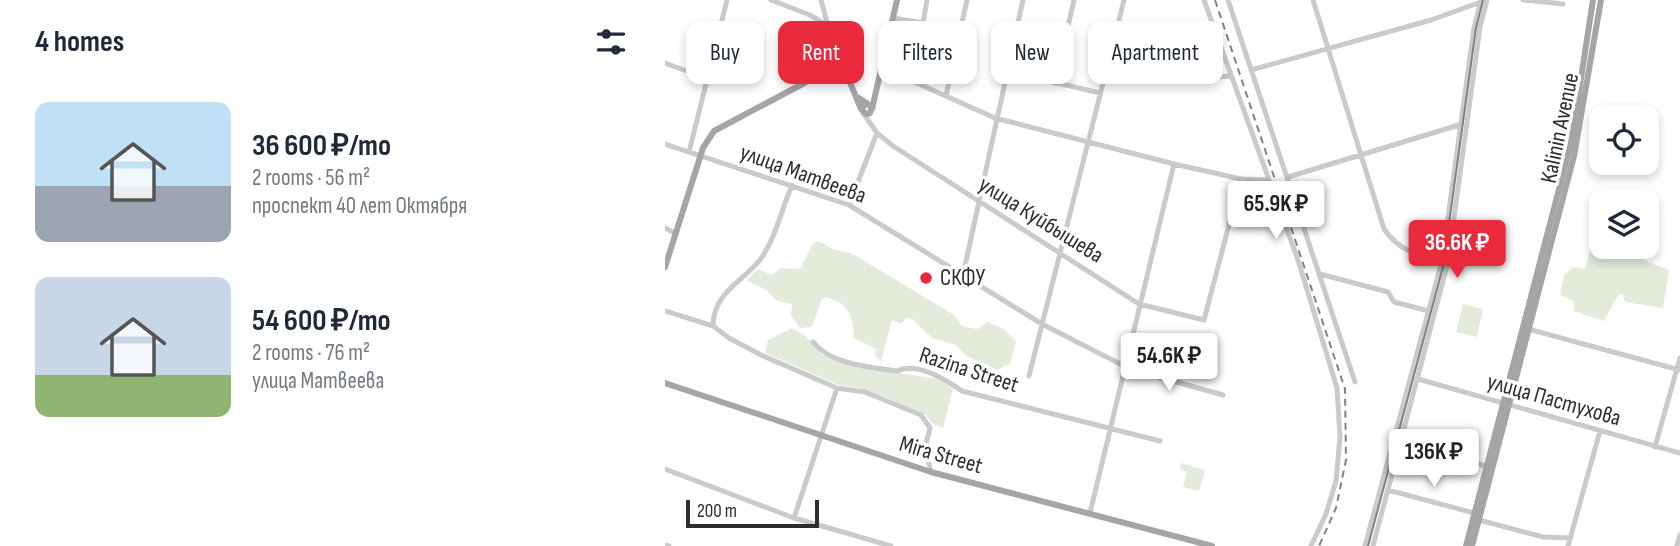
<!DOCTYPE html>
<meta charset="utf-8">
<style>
body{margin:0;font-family:"Sofia Sans Condensed",sans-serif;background:#f2f2f3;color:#1f2937;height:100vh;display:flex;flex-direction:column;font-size:26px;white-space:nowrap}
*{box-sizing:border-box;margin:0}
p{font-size:23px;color:#747a83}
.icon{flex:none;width:38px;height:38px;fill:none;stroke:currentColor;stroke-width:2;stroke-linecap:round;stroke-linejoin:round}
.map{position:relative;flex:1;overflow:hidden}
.details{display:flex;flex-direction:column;background:#fff;width:665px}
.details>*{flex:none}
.banner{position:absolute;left:21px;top:21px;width:665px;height:63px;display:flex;gap:14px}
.controls{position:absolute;left:924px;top:105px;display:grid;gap:14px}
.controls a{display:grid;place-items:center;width:70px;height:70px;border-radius:14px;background:#fff;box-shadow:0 4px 10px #0003;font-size:35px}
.scale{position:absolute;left:21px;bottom:18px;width:133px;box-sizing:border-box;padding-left:7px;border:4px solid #2d2d2d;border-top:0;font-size:19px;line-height:24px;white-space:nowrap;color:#2d2d2d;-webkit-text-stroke:5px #fff;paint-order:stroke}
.price{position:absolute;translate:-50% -60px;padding:0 16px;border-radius:7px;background:#fff;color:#222;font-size:23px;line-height:46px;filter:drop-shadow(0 2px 4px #0008)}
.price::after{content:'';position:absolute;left:50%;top:42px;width:21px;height:16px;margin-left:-10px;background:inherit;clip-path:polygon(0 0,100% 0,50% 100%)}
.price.current{background:#e92a3d;color:#fff}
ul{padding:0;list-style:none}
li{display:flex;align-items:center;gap:21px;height:175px;padding:0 35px}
li span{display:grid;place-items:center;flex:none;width:196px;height:140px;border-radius:14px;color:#555}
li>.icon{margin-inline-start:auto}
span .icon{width:84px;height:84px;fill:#fffc;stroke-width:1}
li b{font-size:30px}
h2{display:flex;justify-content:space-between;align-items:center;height:84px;padding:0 35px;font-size:30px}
.chip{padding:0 24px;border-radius:14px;background:#fff;box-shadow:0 4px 10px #0003;font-size:24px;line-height:63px}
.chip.current{background:#e92a3d;color:#fff}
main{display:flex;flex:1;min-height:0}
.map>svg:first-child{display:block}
</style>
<main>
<section class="details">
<h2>4 homes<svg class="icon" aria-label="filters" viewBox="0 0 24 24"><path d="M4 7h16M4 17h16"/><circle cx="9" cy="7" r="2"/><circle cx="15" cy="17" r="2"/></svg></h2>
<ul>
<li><span style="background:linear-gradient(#bfe0f5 60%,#9aa5b1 0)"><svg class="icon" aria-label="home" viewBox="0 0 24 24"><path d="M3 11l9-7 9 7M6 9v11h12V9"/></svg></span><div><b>36 600 ₽/mo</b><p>2 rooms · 56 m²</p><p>проспект 40 лет Октября</p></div></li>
<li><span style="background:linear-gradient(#c9d6e8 70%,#8fb573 0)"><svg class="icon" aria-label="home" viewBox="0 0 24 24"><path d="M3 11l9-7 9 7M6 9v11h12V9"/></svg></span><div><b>54 600 ₽/mo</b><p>2 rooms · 76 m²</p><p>улица Матвеева</p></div></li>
</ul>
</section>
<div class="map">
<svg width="1015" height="546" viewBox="0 0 1015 546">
<rect width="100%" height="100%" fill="#fff"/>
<path fill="#e4ebda" d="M929,236L936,238V247H982L984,240L978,260L1004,270L998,308L960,302L958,295L954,294L939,321L909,311V301L895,295L899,275L908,267L920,269Z
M153,241L168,249L188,254L289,315L297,326L312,329L322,322L339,329L351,341L345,364L332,370L302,356L291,345L267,338L247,319L241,318L236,324L227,320L216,361L210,355L211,349L189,338C187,317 186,304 161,297L157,299L147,327L135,328L126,316L127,304L112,301L101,290L82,280L93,269L107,275L116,268L135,269L148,243Z
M798,304L818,309L812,337L791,332Z
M127,328L141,336L157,354L189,366L273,379L288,389L278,428L268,424L261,415L220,397L195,388L174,385L100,353L103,340Z
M516,463L540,470L534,491L518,487L522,472L515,469Z"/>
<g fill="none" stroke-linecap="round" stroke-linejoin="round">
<path stroke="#cacaca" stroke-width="5" d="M106,0L145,15L163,26L177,63
M156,0L163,26
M539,0L633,260L672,388L675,437L671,481L661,514L646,546
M563,0L690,382
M648,0L719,229C734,251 755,257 780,261
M858,0L898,4
M228,18L258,23L262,0
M448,43L551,77L565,76
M0,63L41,78
M216,67L330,118L509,164L576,179L601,180
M586,70L766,20L816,2
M342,71L435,93
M390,83L409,0
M281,96L302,0
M198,113L212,133L228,146L474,304L539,320L576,179
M0,144L184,205L377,324L465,369L558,395
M24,152L62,0
M623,177L794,125
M184,205L212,133
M0,228L10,233
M655,274L723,292L729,302L764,311
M298,275L358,0
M0,311L48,326L64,338L96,355L172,388L200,392L256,415L265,428L260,448L266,472
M48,326C48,293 78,281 94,261C110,241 117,208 127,185
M863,329L1015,370
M148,342C167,365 205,367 232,371C252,361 281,380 297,391L495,441
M364,376L459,0
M753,379L1015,453
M735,444L821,466
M990,447L1015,358
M0,469L129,518L226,546
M723,490L809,513
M425,513L509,164
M129,518L172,388
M814,520L878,537L906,538
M0,545L4,546
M700,546L777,261L809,28L816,0
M708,546L783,262L815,27L822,0
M903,546L935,431
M1012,546L1015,535"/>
<path stroke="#a5a5a5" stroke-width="6" d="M194,98L207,107L205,113L201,114L196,109L202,103
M207,109L232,0
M0,267L38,148L49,131L177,63L196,109
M0,383L266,472L547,546
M801,546L906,143L928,0
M807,546L909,156L936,0"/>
<path stroke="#828282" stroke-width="2" d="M703,546L778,267L811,28L818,0"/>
<path stroke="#828282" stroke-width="2" stroke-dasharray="7 5" stroke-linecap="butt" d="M550,0L680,389L681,460L671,508L654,546"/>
</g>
<circle fill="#e92a3d" stroke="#fff" stroke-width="2.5" cx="261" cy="278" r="7"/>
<g text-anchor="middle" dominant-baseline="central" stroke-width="7" stroke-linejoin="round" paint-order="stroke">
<g font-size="23" fill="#2d2d2d" stroke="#fff">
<text transform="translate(895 128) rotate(-78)">Kalinin Avenue</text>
<text transform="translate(138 174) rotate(20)">улица Матвеева</text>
<text transform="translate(376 220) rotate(32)">улица Куйбышева</text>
<text transform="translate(304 370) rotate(18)">Razina Street</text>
<text transform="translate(889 400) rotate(16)">улица Пастухова</text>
<text transform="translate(276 455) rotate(16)">Mira Street</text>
</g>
<g font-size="23" fill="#2d2d2d" stroke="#fff" text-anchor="start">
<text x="275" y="278">СКФУ</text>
</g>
</g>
</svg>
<div class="controls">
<a><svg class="icon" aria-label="locate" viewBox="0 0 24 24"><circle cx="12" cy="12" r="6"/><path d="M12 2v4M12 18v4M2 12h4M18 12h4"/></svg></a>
<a><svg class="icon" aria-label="layers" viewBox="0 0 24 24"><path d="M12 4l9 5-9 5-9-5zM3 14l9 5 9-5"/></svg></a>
</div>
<div class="scale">200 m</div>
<b class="price" style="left:611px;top:241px">65.9K ₽</b>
<b class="price current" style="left:792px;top:280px">36.6K ₽</b>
<b class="price" style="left:504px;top:393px">54.6K ₽</b>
<b class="price" style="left:769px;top:489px">136K ₽</b>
<div class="banner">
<a class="chip">Buy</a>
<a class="chip current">Rent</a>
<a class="chip">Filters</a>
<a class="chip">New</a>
<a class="chip">Apartment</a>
</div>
</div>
</main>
